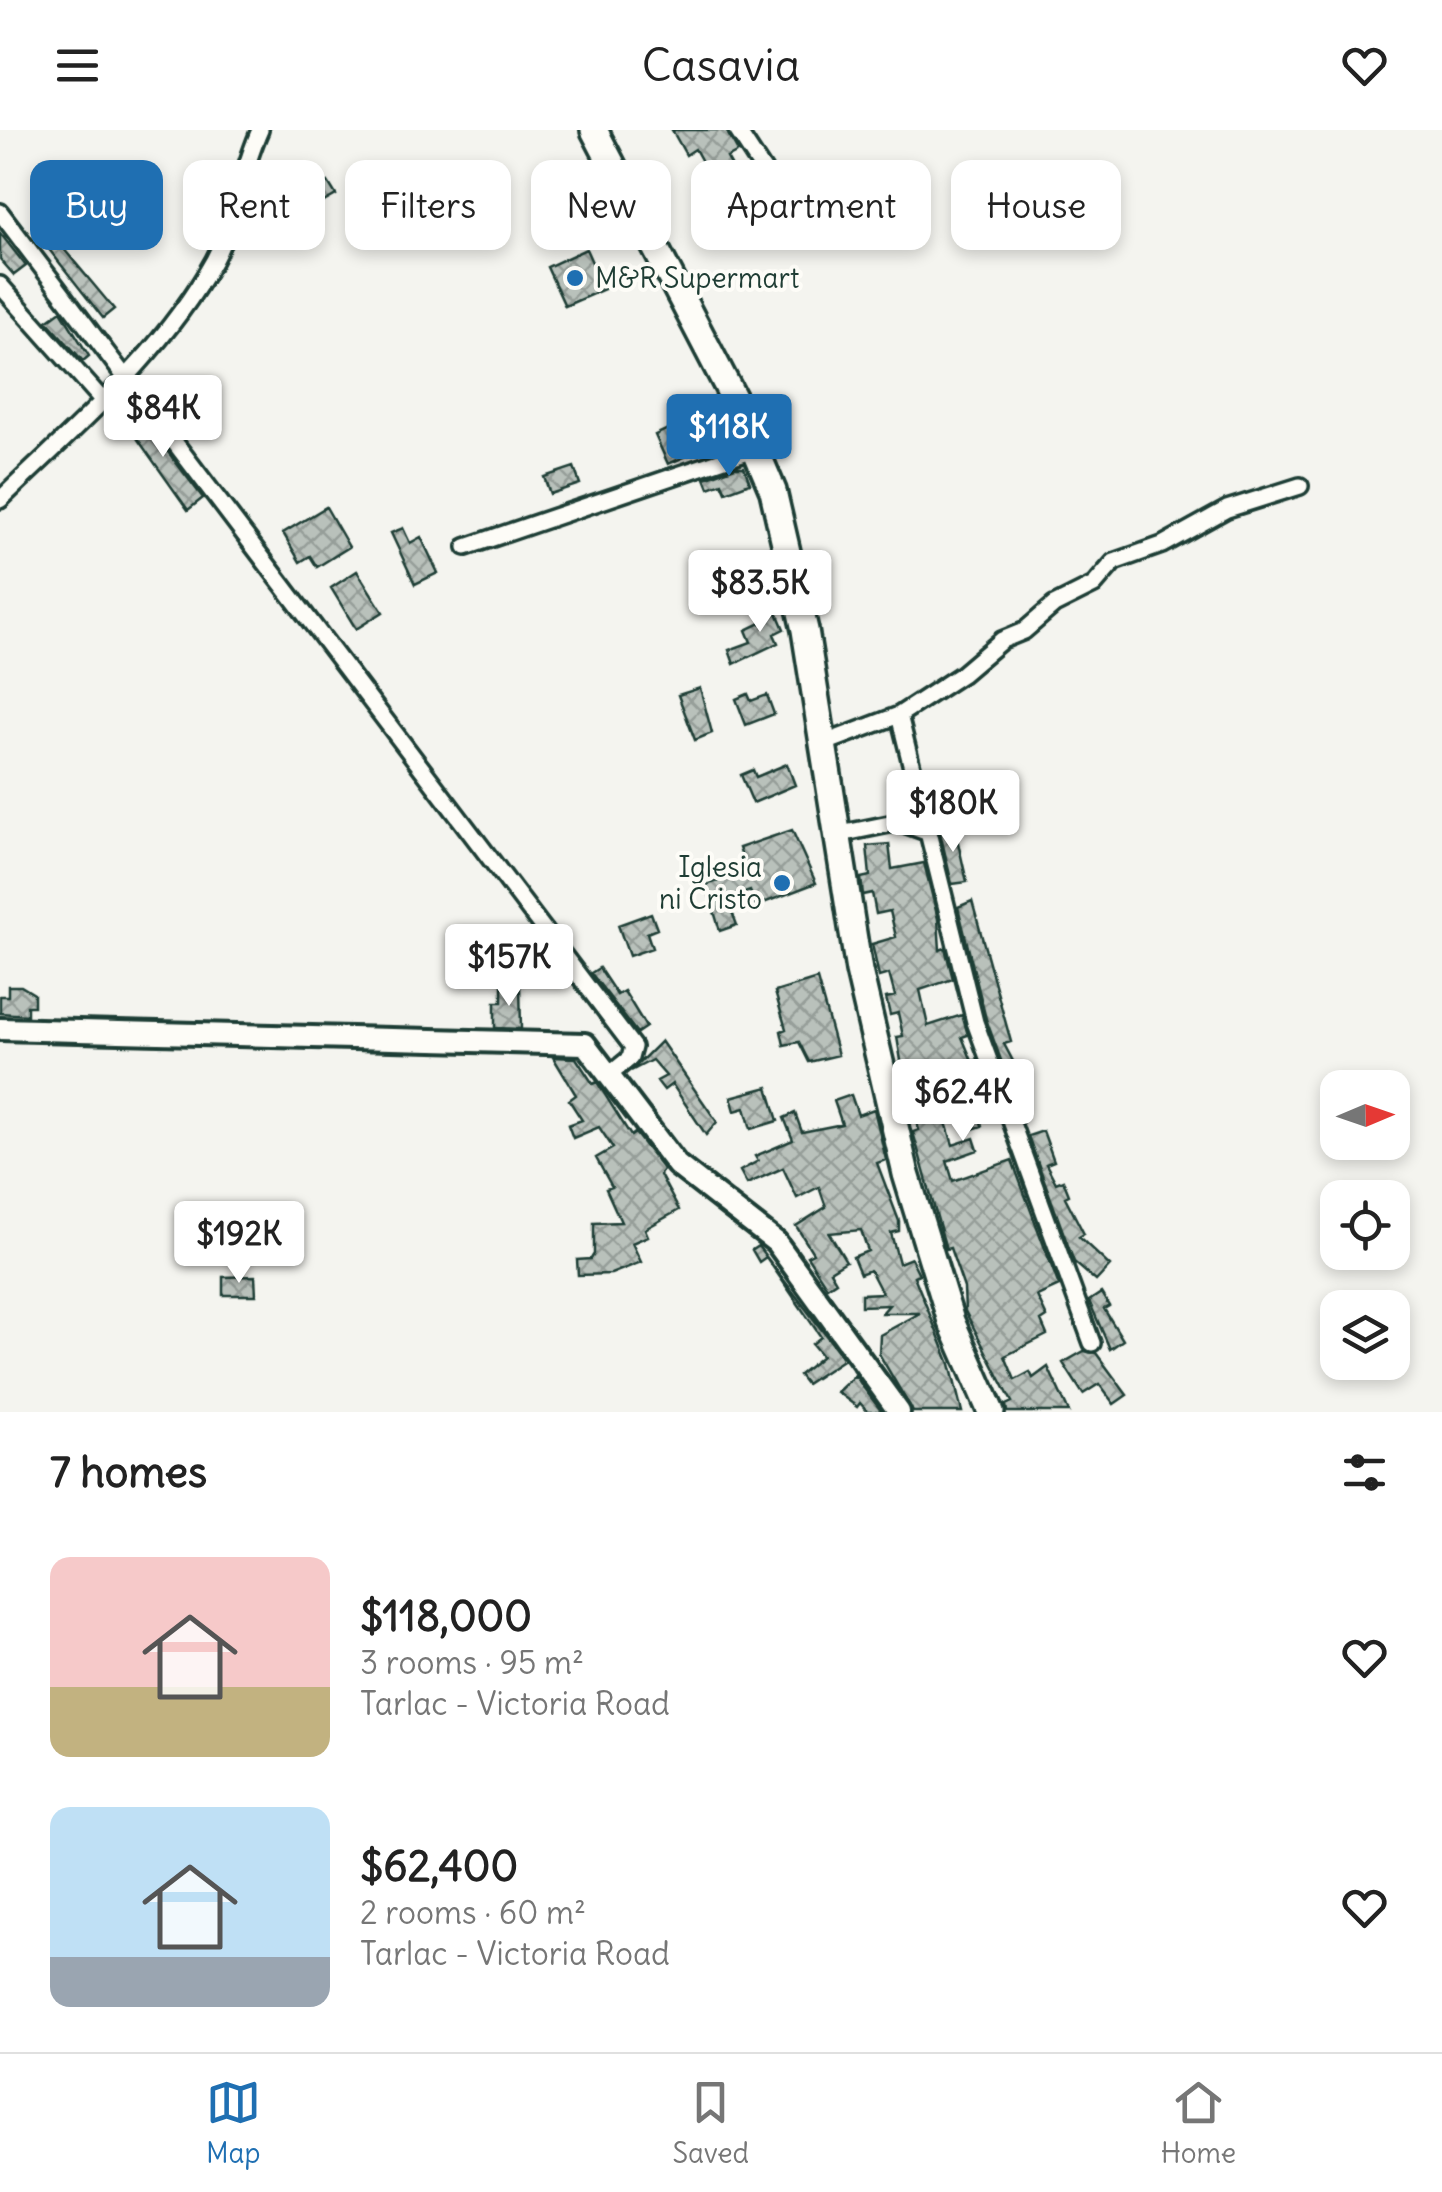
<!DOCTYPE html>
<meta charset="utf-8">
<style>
body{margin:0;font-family:Delius,sans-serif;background:#f2f2f2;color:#222;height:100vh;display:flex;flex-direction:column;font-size:38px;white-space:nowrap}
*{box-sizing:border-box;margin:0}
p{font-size:32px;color:#767676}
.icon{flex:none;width:55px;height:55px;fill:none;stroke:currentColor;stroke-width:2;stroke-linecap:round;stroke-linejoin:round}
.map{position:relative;height:1282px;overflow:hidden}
.sheet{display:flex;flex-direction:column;background:#fff;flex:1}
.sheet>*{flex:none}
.guide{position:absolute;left:30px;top:30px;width:1382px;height:90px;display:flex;gap:20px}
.needle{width:65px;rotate:88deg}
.buttons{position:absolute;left:1320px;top:940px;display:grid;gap:20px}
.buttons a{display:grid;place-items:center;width:90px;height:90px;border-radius:20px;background:#fff;box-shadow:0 5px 15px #0003;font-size:50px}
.price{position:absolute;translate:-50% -85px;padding:0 22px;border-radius:10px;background:#fff;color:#222;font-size:32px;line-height:65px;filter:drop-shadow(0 2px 5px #0008)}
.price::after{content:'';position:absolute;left:50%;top:60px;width:30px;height:22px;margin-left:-15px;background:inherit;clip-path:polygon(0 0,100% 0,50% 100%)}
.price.current{background:#1f6fb2;color:#fff}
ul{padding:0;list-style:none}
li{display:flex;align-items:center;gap:30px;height:250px;padding:0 50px}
li span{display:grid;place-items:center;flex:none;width:280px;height:200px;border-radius:20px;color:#555}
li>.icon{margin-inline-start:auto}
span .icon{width:120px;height:120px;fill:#fffc;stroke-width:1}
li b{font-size:42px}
h2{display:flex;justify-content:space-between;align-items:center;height:120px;padding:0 50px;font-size:42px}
.pill{padding:0 35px;border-radius:20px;background:#fff;box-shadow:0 5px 15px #0003;font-size:35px;line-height:90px}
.pill.current{background:#1f6fb2;color:#fff}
header{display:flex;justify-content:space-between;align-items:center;height:130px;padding:0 50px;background:#fff;font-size:45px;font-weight:600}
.dock{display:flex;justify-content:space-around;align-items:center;height:140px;border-top:2px solid #e0e0e0;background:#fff;font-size:28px;color:#767676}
.dock a{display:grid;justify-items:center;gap:5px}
.dock .current{color:#1f6fb2}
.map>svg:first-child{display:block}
</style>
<header><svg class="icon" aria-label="menu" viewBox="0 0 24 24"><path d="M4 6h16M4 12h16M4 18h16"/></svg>Casavia<svg class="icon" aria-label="heart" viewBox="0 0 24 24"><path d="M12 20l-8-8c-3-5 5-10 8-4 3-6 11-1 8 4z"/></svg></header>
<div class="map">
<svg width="1442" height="1282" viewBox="0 0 1442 1282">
<defs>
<pattern id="building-cross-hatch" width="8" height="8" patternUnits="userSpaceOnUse" patternTransform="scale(2.5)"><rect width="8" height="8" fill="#b9c1bb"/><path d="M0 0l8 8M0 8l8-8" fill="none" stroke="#969e99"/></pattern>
</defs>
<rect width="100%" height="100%" fill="#f4f4ef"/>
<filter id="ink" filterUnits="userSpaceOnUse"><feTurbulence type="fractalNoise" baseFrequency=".01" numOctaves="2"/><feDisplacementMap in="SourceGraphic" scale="20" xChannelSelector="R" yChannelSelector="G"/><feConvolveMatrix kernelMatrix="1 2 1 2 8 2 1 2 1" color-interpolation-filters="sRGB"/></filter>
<g filter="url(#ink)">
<path fill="url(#building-cross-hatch)" stroke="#1f3d34" stroke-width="2.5" d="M672,0H726L738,22L727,28L762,90L733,106L696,42L705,37L695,19L686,25Z
M328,52L336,65L292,90L287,76L316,66L313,60Z
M0,103L26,136L14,145L0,129Z
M53,106L114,179L103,188L44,113Z
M586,119L604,159L565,176L547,137Z
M61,181L89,226L83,231L47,191Z
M128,270L146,305L152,301L203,368L188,380L127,294L121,274Z
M683,292L696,322L668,334L655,305Z
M574,337L580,354L550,364L544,347Z
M735,337H744L750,353L726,362L722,353L709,358L705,348Z
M326,377L349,417L317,437L310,426L300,432L283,403Z
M403,398L410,413L421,407L438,443L415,454L391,403Z
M357,441L383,482L356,499L331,458Z
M772,471L784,499L774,504L778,513L734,534L729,520L751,512L746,500L765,491L759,476Z
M700,558L712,603L695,610L678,565Z
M748,564L751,571L767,565L774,584L746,595L736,569Z
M787,634L795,655L753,673L741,645L753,640L756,647Z
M954,695L967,752L952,754L939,698Z
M792,700L816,753L756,776L750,761L727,769L737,795L720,801L706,755L747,742L739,718Z
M889,714L892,739L924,733L938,789L940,820L945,818L953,849L920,860L928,896L962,885L968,905L962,907L972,931L977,930L992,972L978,979L982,996L970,1000L963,982L945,989L953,1015L974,1008L978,1020L947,1031L953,1051L1012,1030L1059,1156L1037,1166L1047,1187L1041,1191L1047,1205L1005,1226L1015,1250L1030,1242L1033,1248L1048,1237L1069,1282H1007L1006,1275L1012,1272L965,1181L964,1158L950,1118L946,1119L913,1002L919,1000L914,983L957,970L948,951L934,955L931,943L904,948L897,907L903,906L898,883L890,885L886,868L895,866L889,844L879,847L872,814L896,807L890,781L876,784L872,763L863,765L861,748L870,746L867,716Z
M972,771L1011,912L1004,914L1026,956L1019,959L1026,976L1019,980L986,889L958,777Z
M651,783L657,799L647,803L652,818L629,826L618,795Z
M599,838L617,865L624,861L646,897L637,903L591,843Z
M817,849L838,925L809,932L799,912L784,915L781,901L786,899L775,862Z
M502,855H520L521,899L495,898V872H502Z
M8,856H21L34,864V876H27V885L0,883V866H8Z
M661,911L717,992L706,1005L672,954L664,960L657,951L666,946L652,930L631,941Z
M553,927L576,928L593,954L597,952L631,1006L635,1003L663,1039L660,1045L679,1080L645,1099L648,1106L632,1113L641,1132L611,1144L578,1145L577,1130L591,1129L594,1124V1093L621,1092L606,1059L612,1057L596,1028L613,1018L599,997L573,1008L568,995L582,990L569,970L576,965Z
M768,957L778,991L751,999L745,978L735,981L731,967Z
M851,965L858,985L874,979L886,1030L877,1033L899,1091V1101L891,1103L899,1133L911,1128L919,1144L914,1146L950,1234L962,1282H913L879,1224L880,1205L920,1183H882L889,1175L861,1176V1164L882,1163L870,1140L860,1144L853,1127L868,1121L861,1100L829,1103L846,1131L830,1141L836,1151L827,1157L807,1126L813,1123L796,1096L826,1077L819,1057L797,1068L783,1038L747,1054L740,1041L758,1031L755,1026L793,1010L784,988L795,983L802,1002L842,994L834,971Z
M1043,1001L1054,1031L1046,1034L1056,1053L1063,1050L1069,1065L1065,1067L1084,1104L1079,1107L1110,1136L1096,1151L1074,1132L1028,1006Z
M758,1116L844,1229L806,1254L799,1245L822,1226L812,1214L821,1207L766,1127L759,1132L752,1120Z
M255,1146L256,1165H223V1147Z
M1101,1163L1109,1176L1104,1179L1123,1210L1110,1219L1089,1171Z
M1084,1221L1096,1223L1127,1265L1114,1274L1099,1254L1083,1264L1063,1233Z
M855,1245L863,1257L882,1282H868L860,1273L857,1277L837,1262Z"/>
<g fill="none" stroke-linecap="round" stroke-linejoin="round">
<defs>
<path id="minor" d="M737,0L805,104
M0,82L633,917L630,928L609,945
M0,155L104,272
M0,370C77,295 161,226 214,130C235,90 241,42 260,0
M466,417L757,318
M899,585L962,544L1002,510L1024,501L1054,475L1094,455L1114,432L1162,415L1227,379L1300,356
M825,613L899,585L975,892L1092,1213
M840,704L899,692L926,702"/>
<path id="tertiary" d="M0,899L585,914L677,1035L776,1112L899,1282"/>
<path id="primary" d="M594,0L735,271L773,361L805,500L859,841L906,1044L951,1191L991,1282"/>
</defs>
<use href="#minor" stroke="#1f3d34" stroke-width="22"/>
<use href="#tertiary" stroke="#1f3d34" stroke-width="28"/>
<use href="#primary" stroke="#1f3d34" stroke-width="32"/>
<use href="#minor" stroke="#fdfcf7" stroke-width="15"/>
<use href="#tertiary" stroke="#fdfcf7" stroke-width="20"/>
<use href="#primary" stroke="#fdfcf7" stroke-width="25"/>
</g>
</g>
<g fill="#1f6fb2" stroke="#fdfcf7" stroke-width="4">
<circle cx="575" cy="148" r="10"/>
<circle cx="782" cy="753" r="10"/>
</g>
<g text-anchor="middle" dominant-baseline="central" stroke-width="8" stroke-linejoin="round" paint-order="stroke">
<g font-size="28" fill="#1f3d34" stroke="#fdfcf7" text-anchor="start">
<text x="595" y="148">M&amp;R Supermart</text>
<text x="762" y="737" text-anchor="end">Iglesia<tspan x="762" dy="32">ni Cristo</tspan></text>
</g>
</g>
</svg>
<div class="buttons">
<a><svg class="needle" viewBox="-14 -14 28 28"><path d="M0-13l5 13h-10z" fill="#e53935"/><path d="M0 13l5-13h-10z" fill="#767676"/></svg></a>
<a><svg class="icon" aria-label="locate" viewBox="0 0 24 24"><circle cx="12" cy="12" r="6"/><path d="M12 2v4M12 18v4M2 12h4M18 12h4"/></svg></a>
<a><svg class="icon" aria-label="layers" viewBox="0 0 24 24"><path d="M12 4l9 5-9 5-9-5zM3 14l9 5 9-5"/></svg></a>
</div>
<b class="price" style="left:163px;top:330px">$84K</b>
<b class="price current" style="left:729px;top:349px">$118K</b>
<b class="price" style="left:760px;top:505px">$83.5K</b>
<b class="price" style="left:953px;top:725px">$180K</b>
<b class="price" style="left:509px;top:879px">$157K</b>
<b class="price" style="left:963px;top:1014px">$62.4K</b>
<b class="price" style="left:239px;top:1156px">$192K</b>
<div class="guide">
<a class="pill current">Buy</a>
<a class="pill">Rent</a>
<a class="pill">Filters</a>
<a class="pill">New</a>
<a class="pill">Apartment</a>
<a class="pill">House</a>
</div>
</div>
<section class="sheet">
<h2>7 homes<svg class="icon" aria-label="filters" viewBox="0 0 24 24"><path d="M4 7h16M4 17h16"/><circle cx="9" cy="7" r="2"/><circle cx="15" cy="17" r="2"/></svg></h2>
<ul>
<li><span style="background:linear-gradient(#f6c9c9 65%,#c2b280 0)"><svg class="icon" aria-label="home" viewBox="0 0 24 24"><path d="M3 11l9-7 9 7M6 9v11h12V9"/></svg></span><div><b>$118,000</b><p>3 rooms · 95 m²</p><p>Tarlac - Victoria Road</p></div><svg class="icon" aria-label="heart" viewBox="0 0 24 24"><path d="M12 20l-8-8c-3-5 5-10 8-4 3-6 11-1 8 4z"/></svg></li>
<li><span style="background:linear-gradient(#bfe0f5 75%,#9aa5b1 0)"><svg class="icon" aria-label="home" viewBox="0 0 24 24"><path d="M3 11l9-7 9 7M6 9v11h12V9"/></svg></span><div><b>$62,400</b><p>2 rooms · 60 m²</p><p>Tarlac - Victoria Road</p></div><svg class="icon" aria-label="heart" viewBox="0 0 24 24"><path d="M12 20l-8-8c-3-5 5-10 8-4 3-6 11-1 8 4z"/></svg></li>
</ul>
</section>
<nav class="dock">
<a class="current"><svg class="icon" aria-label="map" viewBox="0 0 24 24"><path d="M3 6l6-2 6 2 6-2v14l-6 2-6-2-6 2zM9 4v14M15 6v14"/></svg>Map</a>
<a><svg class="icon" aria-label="saved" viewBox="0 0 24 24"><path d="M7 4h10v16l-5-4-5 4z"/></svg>Saved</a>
<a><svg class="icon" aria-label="home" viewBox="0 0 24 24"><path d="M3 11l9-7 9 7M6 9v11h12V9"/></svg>Home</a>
</nav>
